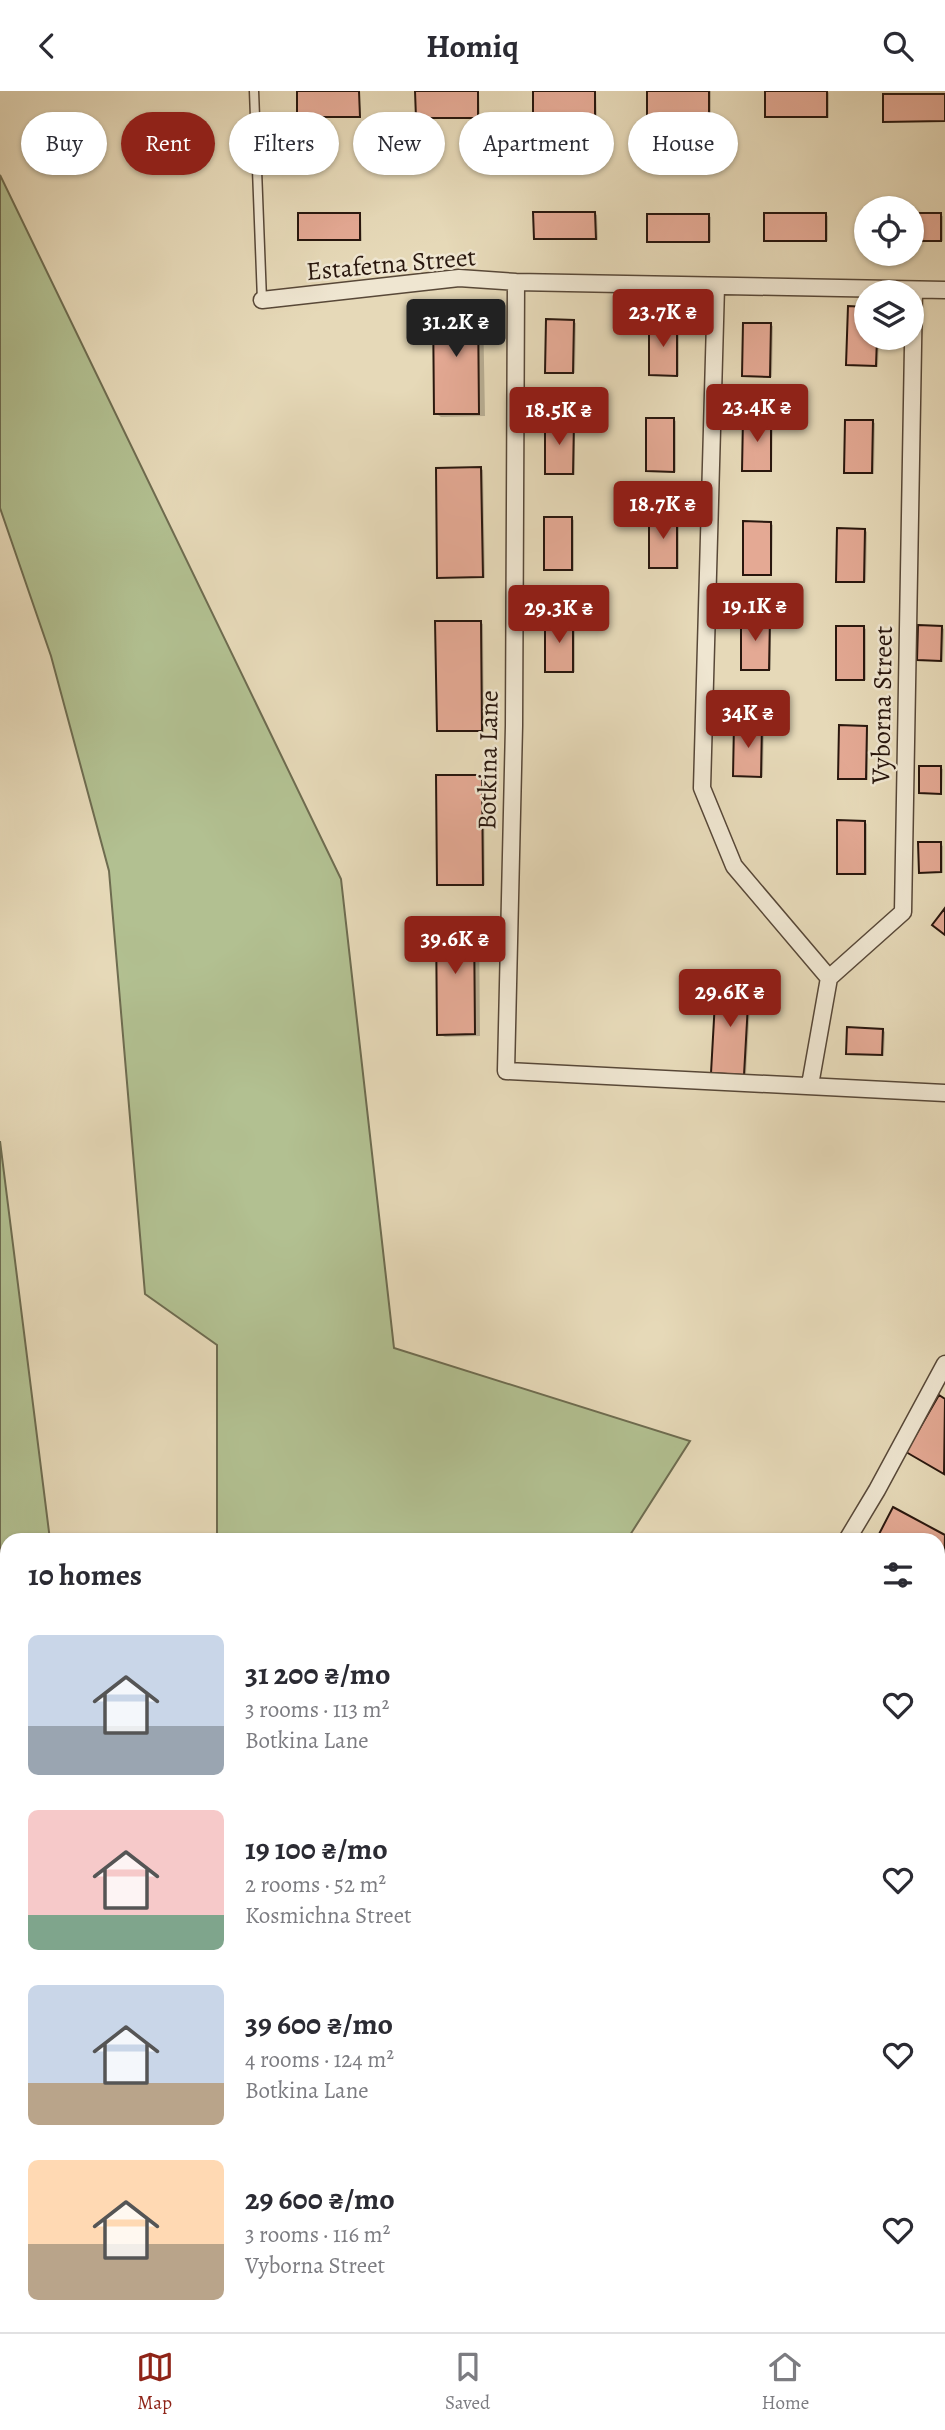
<!DOCTYPE html>
<meta charset="utf-8">
<style>
body{margin:0;font-family:Alegreya,serif;background:#f2f2f3;color:#2b2b33;height:100vh;display:flex;flex-direction:column;font-size:26px;white-space:nowrap}
*{box-sizing:border-box;margin:0}
p{font-size:23px;color:#7c7c81}
.icon{flex:none;width:38px;height:38px;fill:none;stroke:currentColor;stroke-width:2;stroke-linecap:round;stroke-linejoin:round}
.map{position:relative;flex:1;overflow:hidden}
.details{position:absolute;left:0px;top:1442px;width:945px;height:800px;display:flex;flex-direction:column;background:#fff;border-radius:21px 21px 0 0;box-shadow:0 2px 5px #0004}
.details>*{flex:none}
.guide{position:absolute;left:21px;top:21px;width:903px;height:63px;display:flex;gap:14px}
.tools{position:absolute;left:854px;top:105px;display:grid;gap:14px}
.tools a{display:grid;place-items:center;width:70px;height:70px;border-radius:50%;background:#fff;box-shadow:0 2px 5px #0004;font-size:35px}
.price{position:absolute;translate:-50% -60px;padding:0 16px;border-radius:7px;background:#8f2418;color:#fff;font-size:23px;line-height:46px;filter:drop-shadow(0 2px 4px #0008)}
.price::after{content:'';position:absolute;left:50%;top:42px;width:21px;height:16px;margin-left:-10px;background:inherit;clip-path:polygon(0 0,100% 0,50% 100%)}
.price.selected{background:#222;color:#fff}
ul{padding:0;list-style:none}
li{display:flex;align-items:center;gap:21px;height:175px;padding:0 28px}
li span{display:grid;place-items:center;flex:none;width:196px;height:140px;border-radius:10px;color:#555}
li>.icon{margin-inline-start:auto}
span .icon{width:84px;height:84px;fill:#fffc;stroke-width:1}
li b{font-size:30px}
h2{display:flex;justify-content:space-between;align-items:center;height:84px;padding:0 28px;font-size:30px}
.chip{padding:0 24px;border-radius:32px;background:#fff;box-shadow:0 2px 5px #0004;font-size:24px;line-height:63px}
.chip.selected{background:#8f2418;color:#fff}
header{display:flex;justify-content:space-between;align-items:center;height:91px;padding:0 28px;background:#fff;font-size:32px;font-weight:700}
.tab-bar{display:flex;justify-content:space-around;align-items:center;height:98px;border-top:2px solid #e1e1e2;background:#fff;font-size:19px;color:#7c7c81}
.tab-bar a{display:grid;justify-items:center;gap:4px}
.tab-bar .selected{color:#8f2418}
.map>svg:first-child{display:block}
</style>
<header><svg class="icon" aria-label="back" viewBox="0 0 24 24"><path d="M15 5l-7 7 7 7"/></svg>Homiq<svg class="icon" aria-label="search" viewBox="0 0 24 24"><circle cx="10" cy="10" r="6"/><path d="M15 15l6 6"/></svg></header>
<div class="map">
<svg width="945" height="2241" viewBox="0 0 945 2241">
<rect width="100%" height="100%" fill="#e6d9b8"/>
<filter id="stains"><feTurbulence type="fractalNoise" baseFrequency=".00286" numOctaves="4"/><feColorMatrix values="0 0 0 0 .2 0 0 0 0 .09 0 0 0 0 .02 0 0 0 .5 -.17"/></filter>
<radialGradient id="worn" r=".72"><stop offset=".6" stop-color="#630" stop-opacity="0"/><stop offset="1" stop-color="#630" stop-opacity=".3"/></radialGradient>
<path fill="#b2c091" stroke="#6e6c50" stroke-width="2" d="M0,84L341,788L394,1257L690,1350L630,1444L635,1449H217V1254L145,1203L109,780L51,565L0,417Z
M0,1050L50,1449H7V1753L0,1749Z"/>
<path fill="#0003" d="M299,0H359L361,26H301Z
M535,0H596L597,26H537Z
M649,0H711V25L651,26L649,24Z
M827,0L829,2V27L767,25Z
M477,1L479,2L480,27L417,26Z
M359,123L361,125L362,150L299,148Z
M595,123L597,124L598,149L535,147Z
M826,124L828,125V150L766,149Z
M912,124L943,125V150H912Z
M708,125L711,126V151L649,150Z
M478,215L483,218L485,325L441,326L435,322Z
M849,217H866V247H879L878,276L848,273Z
M573,231L576,232L575,282H549L547,281Z
M677,233L679,234V285H653L650,283Z
M770,234L773,235L772,286H746L744,284Z
M771,328L773,330L772,381L746,380L744,379Z
M674,329L676,330V381L650,380L648,379Z
M872,331L875,332L874,383L848,382L846,381Z
M573,332L575,333V384L549,383L547,382Z
M481,378L483,379L485,487H441L439,486Z
M677,426L679,427V478H653L651,476Z
M572,428L574,429V480L548,479L546,478Z
M771,433L773,434L772,485L747,484L744,483Z
M865,439L867,441L866,491H840L838,490Z
M769,527L771,529V579H745Z
M573,529L575,531V581H549L546,580Z
M481,532L483,533L484,641H441L438,639Z
M941,536L944,538L943,571L919,569Z
M864,537L866,538V589H840Z
M761,634L764,636L763,686H738L735,684Z
M866,637L868,638V689L842,688L840,687Z
M940,677L943,678L942,703L921,701Z
M482,685L484,687L485,794L442,795L439,793Z
M865,731L867,733V784L841,783L839,782Z
M940,753L943,755V782L920,781Z
M473,827L479,831L480,945L445,946L439,943Z
M749,896L751,898L746,984L715,982Z
M883,939L885,941L884,965L850,963Z
M939,1306L945,1310V1381L909,1360Z"/>
<path fill="#e4a994" stroke="#29170e" stroke-width="2" d="M297,0H359L360,26H297Z
M415,0H478V27H416Z
M533,0H595V25L533,26Z
M647,0H709V25H647Z
M765,0H827V26H765Z
M883,3H945V30L883,31Z
M533,121H595L596,148H534Z
M298,122H360V149H298Z
M764,122H826V150H764Z
M912,122H941V150H912Z
M647,123H709V151H647Z
M433,213H478L479,323H434Z
M848,215L866,216V247H877L876,275L846,274Z
M546,228L574,229L573,282H545Z
M649,231H677V285L649,284Z
M743,232H771L770,286L742,285Z
M743,326L771,327V380H742Z
M646,327H674V381L646,380Z
M845,329H873L872,382H844Z
M545,330H574L573,383H545Z
M481,376L483,486L437,487L436,377Z
M649,424H677V477H649Z
M544,426H572V479H544Z
M743,430L771,431V484H743Z
M837,437L865,438L864,491H836Z
M741,525L770,526L769,579H741Z
M545,527L573,528V581H545Z
M435,530H481L482,640H437Z
M918,534L942,535L941,570L917,569Z
M836,535H864V589H836Z
M734,632H762L761,686L733,685Z
M839,634L867,635L866,688H838Z
M919,675H941V703L919,702Z
M436,684H482L483,794H437Z
M837,729L865,730V783H837Z
M918,751H941V781L919,782Z
M945,817V844L932,834Z
M436,826H474L475,943L437,944Z
M716,892L749,895L744,984L711,982Z
M847,936L883,938L882,964L846,963Z
M939,1304L945,1308L944,1383L906,1361Z
M893,1416L945,1444L944,1481L938,1478V1449H885L878,1445Z
M0,1957H7V1985L0,1984Z
M0,2082H7V2115H0Z
M945,2110V2176L943,2179L938,2176V2123Z
M0,2141H7V2174H0Z"/>
<g fill="none" stroke-linecap="round" stroke-linejoin="round">
<defs>
<path id="lane" d="M254,0L262,209
M938,1826L945,1829
M938,1954L945,1958
M938,2068L945,2072
M903,2235L914,2241
M414,2241L417,2235"/>
<path id="street" d="M516,191L514,635L506,980L945,1002
M716,195L702,697L734,775L829,887
M262,209L459,187L516,191L945,199
M810,994L829,887L903,821L914,199
M847,1449L877,1399L945,1273
M938,1553L945,1557
M938,1743L945,1730"/>
</defs>
<use href="#lane" stroke="#584838" stroke-width="11"/>
<use href="#street" stroke="#584838" stroke-width="19"/>
<path stroke="#29170e" stroke-width="3.5" stroke-dasharray="2 3.5" stroke-linecap="butt" d="M0,1729L7,1733"/>
<use href="#lane" stroke="#efe6d1" stroke-width="8"/>
<use href="#street" stroke="#efe6d1" stroke-width="16"/>
</g>
<g text-anchor="middle" dominant-baseline="central" stroke-width="5" stroke-linejoin="round" paint-order="stroke">
<g font-size="26" fill="#29170e" stroke="#efe6d1">
<text transform="translate(391 173) rotate(-5)">Estafetna Street</text>
<text transform="translate(882 614) rotate(-89)">Vyborna Street</text>
<text transform="translate(488 669) rotate(-89)">Botkina Lane</text>
</g>
</g>
<rect width="100%" height="100%" filter="url(#stains)"/>
<rect width="100%" height="100%" fill="url(#worn)"/>
</svg>
<div class="tools">
<a><svg class="icon" aria-label="locate" viewBox="0 0 24 24"><circle cx="12" cy="12" r="6"/><path d="M12 2v4M12 18v4M2 12h4M18 12h4"/></svg></a>
<a><svg class="icon" aria-label="layers" viewBox="0 0 24 24"><path d="M12 4l9 5-9 5-9-5zM3 14l9 5 9-5"/></svg></a>
</div>
<b class="price" style="left:663px;top:258px">23.7K ₴</b>
<b class="price selected" style="left:456px;top:268px">31.2K ₴</b>
<b class="price" style="left:757px;top:353px">23.4K ₴</b>
<b class="price" style="left:559px;top:356px">18.5K ₴</b>
<b class="price" style="left:663px;top:450px">18.7K ₴</b>
<b class="price" style="left:755px;top:552px">19.1K ₴</b>
<b class="price" style="left:559px;top:554px">29.3K ₴</b>
<b class="price" style="left:748px;top:659px">34K ₴</b>
<b class="price" style="left:455px;top:885px">39.6K ₴</b>
<b class="price" style="left:730px;top:938px">29.6K ₴</b>
<div class="guide">
<a class="chip">Buy</a>
<a class="chip selected">Rent</a>
<a class="chip">Filters</a>
<a class="chip">New</a>
<a class="chip">Apartment</a>
<a class="chip">House</a>
</div>
<section class="details">
<h2>10 homes<svg class="icon" aria-label="filters" viewBox="0 0 24 24"><path d="M4 7h16M4 17h16"/><circle cx="9" cy="7" r="2"/><circle cx="15" cy="17" r="2"/></svg></h2>
<ul>
<li><span style="background:linear-gradient(#c9d6e8 65%,#9aa5b1 0)"><svg class="icon" aria-label="home" viewBox="0 0 24 24"><path d="M3 11l9-7 9 7M6 9v11h12V9"/></svg></span><div><b>31 200 ₴/mo</b><p>3 rooms · 113 m²</p><p>Botkina Lane</p></div><svg class="icon" aria-label="heart" viewBox="0 0 24 24"><path d="M12 20l-8-8c-3-5 5-10 8-4 3-6 11-1 8 4z"/></svg></li>
<li><span style="background:linear-gradient(#f6c9c9 75%,#7fa58c 0)"><svg class="icon" aria-label="home" viewBox="0 0 24 24"><path d="M3 11l9-7 9 7M6 9v11h12V9"/></svg></span><div><b>19 100 ₴/mo</b><p>2 rooms · 52 m²</p><p>Kosmichna Street</p></div><svg class="icon" aria-label="heart" viewBox="0 0 24 24"><path d="M12 20l-8-8c-3-5 5-10 8-4 3-6 11-1 8 4z"/></svg></li>
<li><span style="background:linear-gradient(#c9d6e8 70%,#b9a48a 0)"><svg class="icon" aria-label="home" viewBox="0 0 24 24"><path d="M3 11l9-7 9 7M6 9v11h12V9"/></svg></span><div><b>39 600 ₴/mo</b><p>4 rooms · 124 m²</p><p>Botkina Lane</p></div><svg class="icon" aria-label="heart" viewBox="0 0 24 24"><path d="M12 20l-8-8c-3-5 5-10 8-4 3-6 11-1 8 4z"/></svg></li>
<li><span style="background:linear-gradient(#ffd9b3 60%,#b9a48a 0)"><svg class="icon" aria-label="home" viewBox="0 0 24 24"><path d="M3 11l9-7 9 7M6 9v11h12V9"/></svg></span><div><b>29 600 ₴/mo</b><p>3 rooms · 116 m²</p><p>Vyborna Street</p></div><svg class="icon" aria-label="heart" viewBox="0 0 24 24"><path d="M12 20l-8-8c-3-5 5-10 8-4 3-6 11-1 8 4z"/></svg></li>
</ul>
</section>
</div>
<nav class="tab-bar">
<a class="selected"><svg class="icon" aria-label="map" viewBox="0 0 24 24"><path d="M3 6l6-2 6 2 6-2v14l-6 2-6-2-6 2zM9 4v14M15 6v14"/></svg>Map</a>
<a><svg class="icon" aria-label="saved" viewBox="0 0 24 24"><path d="M7 4h10v16l-5-4-5 4z"/></svg>Saved</a>
<a><svg class="icon" aria-label="home" viewBox="0 0 24 24"><path d="M3 11l9-7 9 7M6 9v11h12V9"/></svg>Home</a>
</nav>
